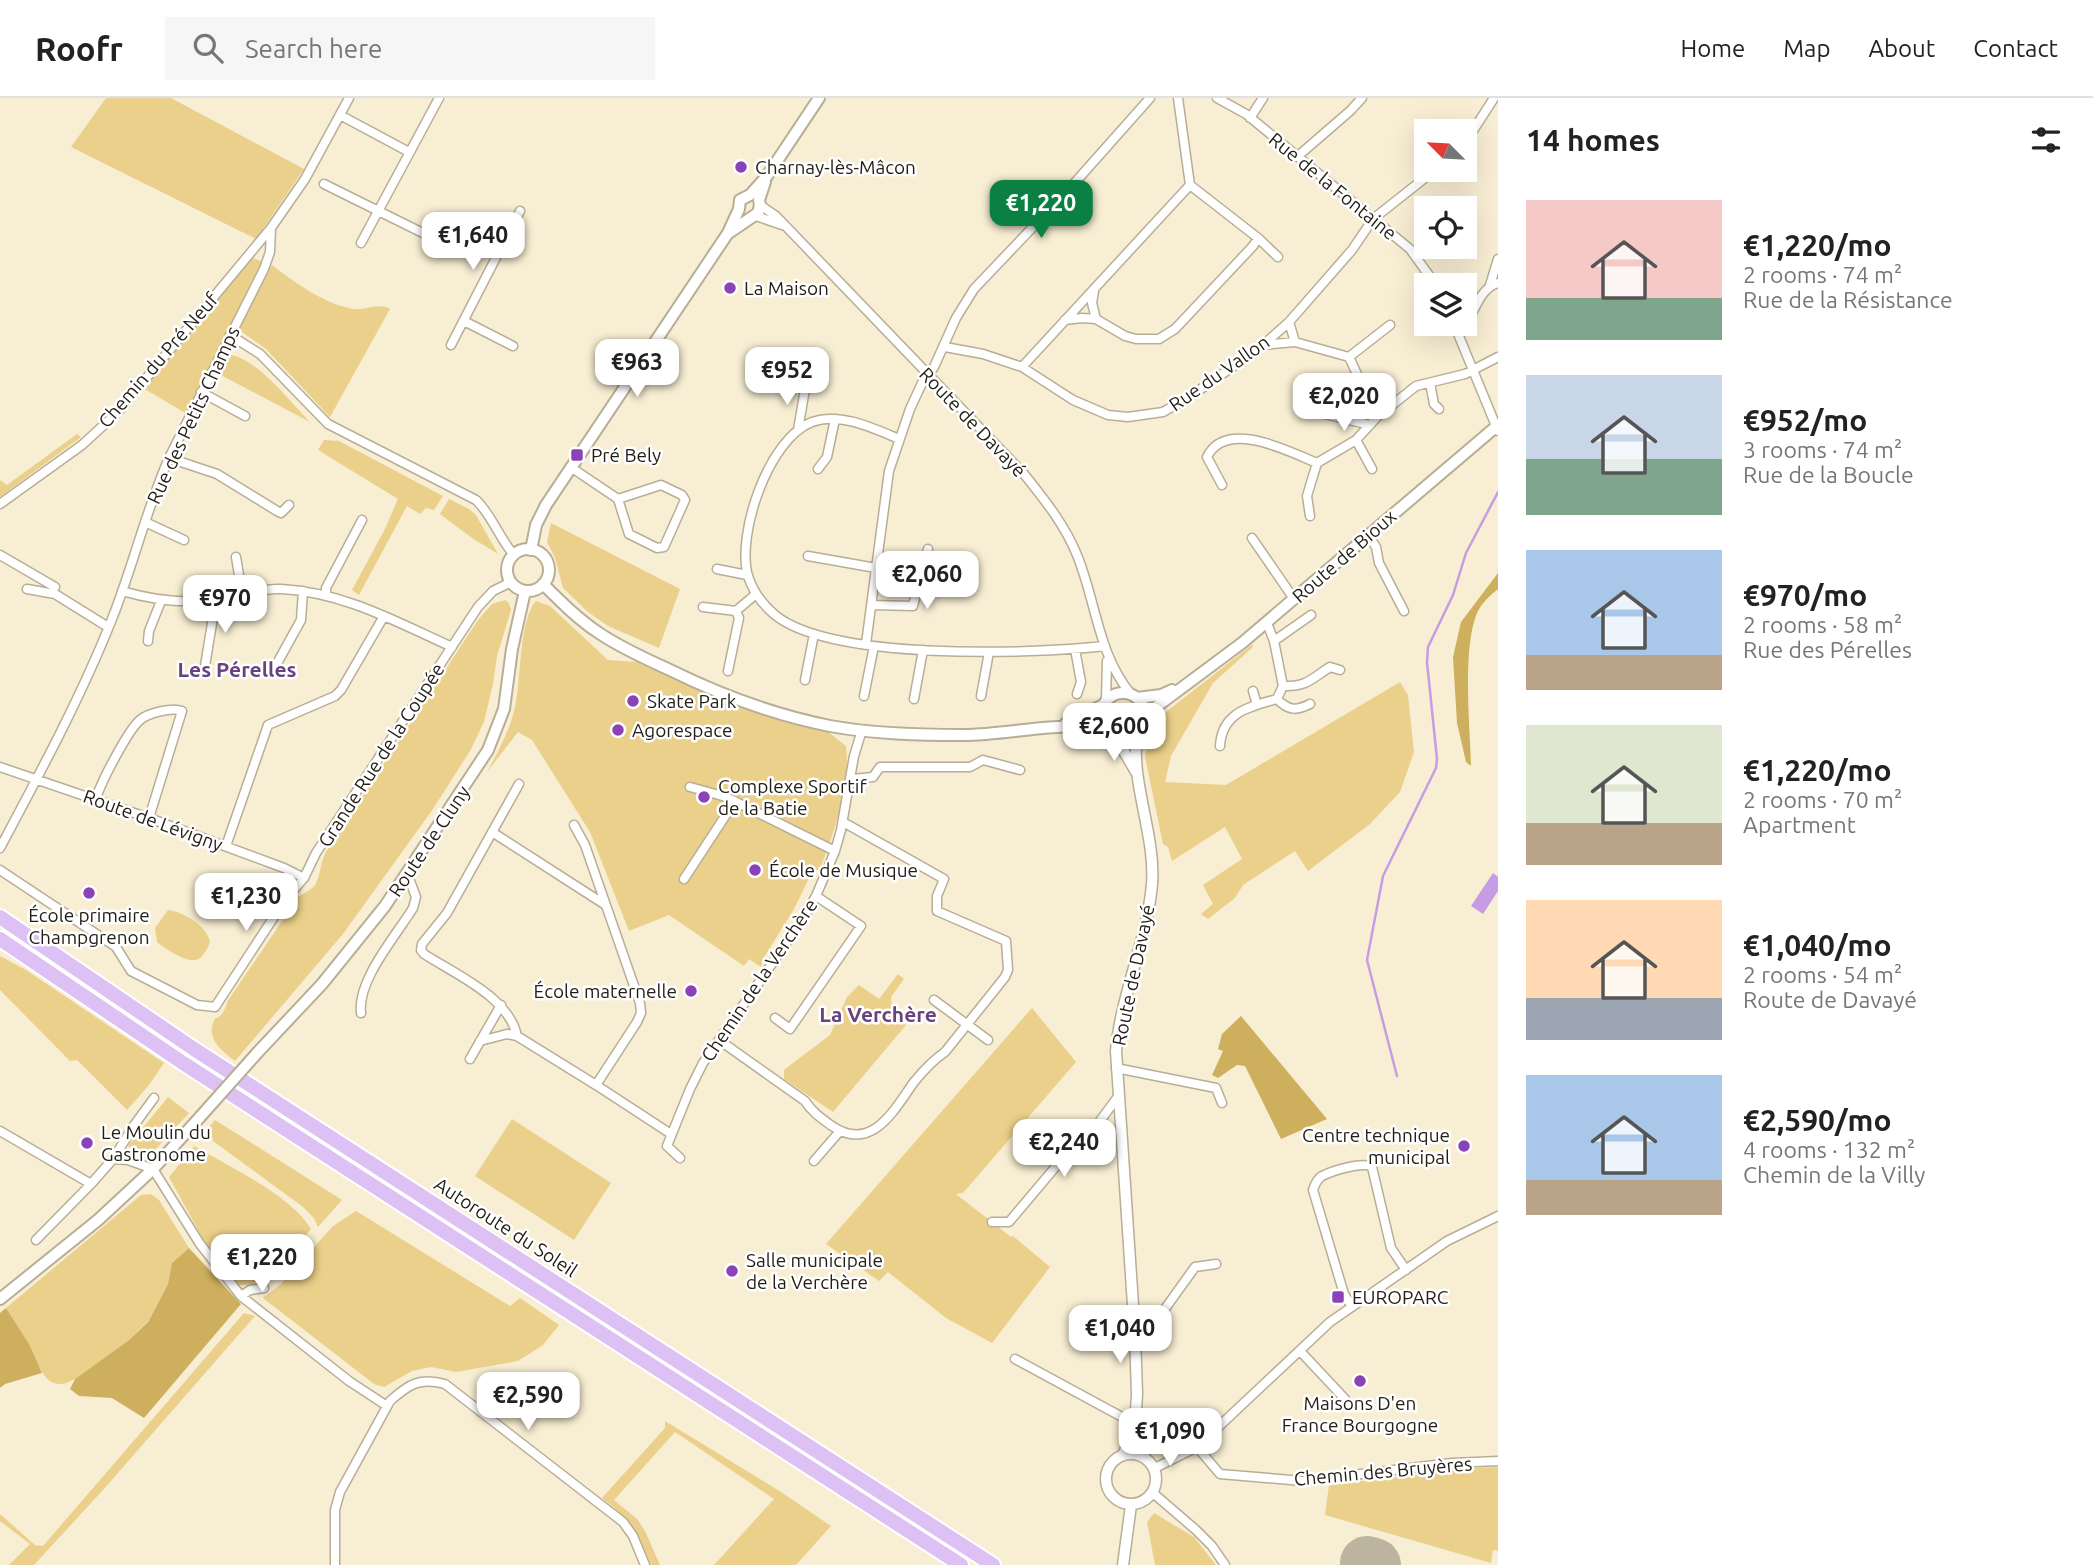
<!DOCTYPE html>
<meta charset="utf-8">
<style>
body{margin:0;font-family:Ubuntu,sans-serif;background:#f6f6f6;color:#222;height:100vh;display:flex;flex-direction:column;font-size:26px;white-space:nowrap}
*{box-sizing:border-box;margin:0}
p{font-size:23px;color:#767676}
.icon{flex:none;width:38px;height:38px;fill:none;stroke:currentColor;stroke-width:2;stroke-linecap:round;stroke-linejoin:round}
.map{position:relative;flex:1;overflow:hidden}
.side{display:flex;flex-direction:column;background:#fff;width:595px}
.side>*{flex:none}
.needle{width:46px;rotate:294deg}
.fabs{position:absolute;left:1414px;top:21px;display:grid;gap:14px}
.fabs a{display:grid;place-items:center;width:63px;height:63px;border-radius:0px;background:#fff;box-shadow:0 7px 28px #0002;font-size:35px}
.price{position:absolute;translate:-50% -60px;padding:0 16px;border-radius:14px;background:#fff;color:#222;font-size:23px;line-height:46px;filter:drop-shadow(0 2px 4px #0008)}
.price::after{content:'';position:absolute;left:50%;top:42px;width:21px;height:16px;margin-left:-10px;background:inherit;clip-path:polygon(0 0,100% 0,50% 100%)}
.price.on{background:#0b8043;color:#fff}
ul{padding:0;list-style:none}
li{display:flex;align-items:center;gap:21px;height:175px;padding:0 28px}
li span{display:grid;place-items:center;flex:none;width:196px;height:140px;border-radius:0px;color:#555}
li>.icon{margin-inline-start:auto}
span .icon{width:84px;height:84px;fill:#fffc;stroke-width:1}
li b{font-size:30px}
h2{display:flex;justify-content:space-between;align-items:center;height:84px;padding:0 28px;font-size:30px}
header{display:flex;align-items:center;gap:42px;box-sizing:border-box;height:98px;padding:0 35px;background:#fff;border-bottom:2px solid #e0e0e0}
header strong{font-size:33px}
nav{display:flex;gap:38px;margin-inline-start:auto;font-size:24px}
.search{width:490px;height:63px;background:#f6f6f6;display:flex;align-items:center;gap:18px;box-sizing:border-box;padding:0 24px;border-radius:0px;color:#767676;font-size:26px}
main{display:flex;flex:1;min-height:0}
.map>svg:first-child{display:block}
</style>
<header>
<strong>Roofr</strong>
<div class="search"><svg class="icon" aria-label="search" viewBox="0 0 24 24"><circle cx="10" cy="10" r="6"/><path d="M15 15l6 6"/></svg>Search here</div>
<nav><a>Home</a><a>Map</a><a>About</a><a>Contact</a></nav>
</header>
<main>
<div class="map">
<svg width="1498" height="1467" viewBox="0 0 1498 1467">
<rect width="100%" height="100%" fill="#f8eed3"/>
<path fill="#ead08a" d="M106,0H171L304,71L256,141L71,49Z
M250,159L263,164L187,316L143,290Z
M272,167C294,184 324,206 353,211C365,213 379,204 390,211L330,319L266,251L239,232Z
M229,257C255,258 292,306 310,324L215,274L222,261Z
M77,336L81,339L0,399V382L7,387Z
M324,342L339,343L443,398L434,412L426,410L420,416L407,408L359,497L352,492L385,431L398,401L318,352Z
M449,401L469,411L476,417L498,456L472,440L440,416Z
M551,425L680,491L659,550L608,528L588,514L563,490L555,460L547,444Z
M505,502L509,505L511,512L497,558L493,586L484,624L470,653L433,711L343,836L235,963C223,954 207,942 213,925C216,917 216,922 221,917C225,913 226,906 229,901L291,810L287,808C295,798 309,795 315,787C320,780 320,765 326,754L478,522L492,506Z
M536,503L550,508L608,562L637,564L725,604L827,633L846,648C851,686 834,735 820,771L812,774L794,811L763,861L761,869L749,861L744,868L669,817L629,833L590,734L532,642L518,634L487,674C498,654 510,632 515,609C521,583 519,521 536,503Z
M1253,546L1252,550L1213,585L1171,658L1165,684L1226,687L1400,584L1408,597L1414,654L1400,694L1370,726L1308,773L1295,753L1243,787L1235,800L1208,821L1201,816L1213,806L1203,787L1242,761L1225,729L1172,763L1168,749L1163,746L1145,659C1147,644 1152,629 1162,617Z
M168,812C184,814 207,828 210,844C208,849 205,856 200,860C189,868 166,851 157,844L155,830Z
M0,858L26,872L164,965L149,987L127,1012L77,962L70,963L0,892Z
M898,876L904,881L891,899L893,919L906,927L833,1014L784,981V972L830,937L847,899L859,887L879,901Z
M1032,910L1076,964L963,1095L956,1096L1011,1139L1013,1138L1050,1169L992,1245L946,1220L888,1174L879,1183L826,1146Z
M168,999L189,1015L152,1055L140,1057L128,1048Z
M512,1021L611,1085L574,1142L475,1078Z
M215,1022L342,1102L318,1129L314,1120L303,1109L213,1043L209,1029Z
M194,1048C228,1068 292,1098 311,1131C293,1153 271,1189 239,1187L203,1141L169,1079Z
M151,1096L159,1102L189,1150L172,1165L168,1186L148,1223L129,1242L75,1281C44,1299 39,1264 27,1244C20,1232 13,1221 6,1210L141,1097Z
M356,1113L510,1208L520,1200L559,1227L543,1247L518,1263L456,1274L431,1269L412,1273L384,1289L374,1286L263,1200L281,1186L333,1128Z
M244,1215L255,1218L103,1392L34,1467H9L30,1446L0,1423V1416L35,1447L43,1448Z
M665,1323L781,1394L831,1428L796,1467H714L774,1401L675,1334L614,1402L637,1421L645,1433L660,1467H651C638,1436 630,1421 602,1400L665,1330Z
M1498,1369V1453L1493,1452L1491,1465L1325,1417L1329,1387L1470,1370Z
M1154,1415L1194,1439L1216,1467H1155L1147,1424Z"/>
<path fill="#cdaf5e" d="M1498,475V491C1490,497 1481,506 1477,515C1462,551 1470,628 1471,668L1466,664L1457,625L1453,559L1461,524Z
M1241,918L1327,1021L1281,1041L1245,968L1237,967L1218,980L1212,977L1223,953L1218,951L1222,936Z
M189,1150L241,1206L144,1320L112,1300L79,1298L70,1291L75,1281L129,1242L148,1224L168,1186L172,1165Z
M6,1210L29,1246L42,1275L5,1286L0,1290V1215Z"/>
<path fill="#c69de4" d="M1493,775L1498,779V793L1483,816L1471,808Z"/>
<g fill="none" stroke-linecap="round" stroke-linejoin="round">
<path stroke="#c69de4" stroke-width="2.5" d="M1397,978L1367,862L1383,778L1436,670L1437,661L1427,564L1428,549L1453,497L1466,455L1498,394"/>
<path stroke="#bcb49e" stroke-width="54" d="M1367,1465L1374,1467"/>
<defs>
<path id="minor" d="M1178,0L1190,87L1258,140L1278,159
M1217,0L1246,16L1410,151L1436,187
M340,17L409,54
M1250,20L1263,0
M1465,45L1494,0
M1298,58L1350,13L1362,0
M324,86L435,141
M760,107L776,118L1024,376C1044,401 1065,427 1077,457C1096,503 1098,557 1131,596
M756,118L782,127
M361,145L439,0
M1490,187L1498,161
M1094,193L1092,205L1096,221
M1065,222L1082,220L1096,221L1125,238L1136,241H1159L1175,231L1253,148L1258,140
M464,223L513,248
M1289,224L1295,244
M1465,224L1468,222C1477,208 1481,190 1498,185
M1454,226L1498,333
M230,237L260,256L328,326L476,402C492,417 499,440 514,457
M451,247L520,113
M1263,247L1295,244L1349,259L1390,227
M945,249L983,256L1022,269L1073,302L1108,317L1128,319L1163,314L1191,298L1262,248L1289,224L1352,152L1373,121L1435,72
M1349,259L1377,319
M1022,269L1190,87
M1430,285L1434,306L1439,311
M201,294L245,318
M1325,316L1370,327
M798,332L805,291
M899,341C873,330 840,314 812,324C769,340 736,436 748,478C753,494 762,506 775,517C832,563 1031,556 1105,548
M1356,342L1372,371
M169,360L217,376L277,413L281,415L289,407
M572,370L618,401L629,436L657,450L664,449L685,402L682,397L661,387L618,401
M818,371L827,359L835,321
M1222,387L1207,359C1226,320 1290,354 1317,365
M0,406L82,347L119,313L271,130
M1310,418L1307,398L1317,365L1356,342L1377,319L1416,288L1465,276L1498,259
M145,424L184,442
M1368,437L1376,449L1379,465L1404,513
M1252,440L1294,501
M0,457L55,489
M808,458L876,470
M236,459L242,495
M717,471L747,477
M27,491L55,496L108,529
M122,493C153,502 181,506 212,502C235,499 257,490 281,491C343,494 397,524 452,549
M326,496V490L362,422
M872,507L913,508L928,451
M703,509L736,513L756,496
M1267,525L1274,543
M148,543L149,533L161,503
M866,546L889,373L910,311L923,283L934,269L956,220L974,191L1071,89L1150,0
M1075,551L1081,584L1077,596
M205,568L216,501
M275,569L301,522L303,493
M728,573L739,520L736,513
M805,582L814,536
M1283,588L1274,543L1311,517
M1253,593L1257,607
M864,598L874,548
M981,598L989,554
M914,601L923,552
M1277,601C1289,613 1296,613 1310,606
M1106,602L1107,563
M1220,648C1222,614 1249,609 1277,601L1283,588C1307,589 1311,581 1330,569L1340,572
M0,669L149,720L284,770L304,780
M852,681L873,679L880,669H970L983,662L1020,672
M690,689L726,699L835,753
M96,701C100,686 128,632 140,622C148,615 172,609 182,613L149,720
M574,727L585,747L640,905L641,915L637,924L596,987L671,1036
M492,734L604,806
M226,748L268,627L335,598L341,592L384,518
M0,750C40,675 81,599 112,521C133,468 146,412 169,360L264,171L270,154L271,130L305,81L349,0
M0,772L116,849L131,873L197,907L215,909L285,802L304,780L316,755L478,509L493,493L511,484
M684,781L735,703
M934,902L988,942
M361,915C357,882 396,838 413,810L416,799L407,775
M775,920L790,931L861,828L816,798
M517,938C509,899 455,876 424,856L421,852L422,846L447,815L519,686
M719,942L805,1003C812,1014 821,1020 832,1028C872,1055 894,1012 914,984C923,973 933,962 945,954L1005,879L1008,872L1006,843L937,813V798L944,781L843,724
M480,943L507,936L517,938L596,987
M470,961L501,907
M1116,970L1216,990L1222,1005
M0,1033L91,1086L113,1061L128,1062L153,1071L200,1146L241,1198L349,1283L387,1308
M680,1060L667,1048L690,991L703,965L803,821L816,798L835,753L841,732L854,658L862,632
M113,1061L135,1026L154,1000
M814,1063L840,1033
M992,1124H1009L1079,1041L1097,1027L1117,1000
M36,1142L91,1086
M241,1198L250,1192L264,1190
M1352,1209L1344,1196L1313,1092C1315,1086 1317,1081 1322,1078C1332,1073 1363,1063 1372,1069L1391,1150L1406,1172
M1135,1237L1149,1233L1195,1169L1216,1166
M1300,1253L1345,1301
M1015,1261L1135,1326
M1197,1349L1220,1376L1303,1383L1452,1365L1498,1363
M1155,1370L1197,1349L1330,1224L1447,1143L1498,1118
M1153,1395L1196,1432L1212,1448L1225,1467
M335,1467V1412L340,1394L390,1303C409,1286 420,1279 445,1286L623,1424L633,1438L645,1467"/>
<path id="tertiary" d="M1115,638L1136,674
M1135,1330L1142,1358
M1106 1381a25 25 0 1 1 50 0a25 25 0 1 1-50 0Z
M1123,1357L1135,1330L1137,1296L1135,1237L1116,953C1121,896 1147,843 1152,786C1156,736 1128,678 1138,633
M1123,1467L1131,1407"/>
<path id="secondary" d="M730,134L758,115L760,107L759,102L765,84
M507 472a21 21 0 1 1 42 0a21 21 0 1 1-42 0Z
M531,452L536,427L546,407L728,135L739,111L740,102L750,97L767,78L819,0
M543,486C560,503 579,522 599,535C621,550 646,561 670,572C721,597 774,617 830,628C874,636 919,637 963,637C1011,637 1059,622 1106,632
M1101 617a22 22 0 1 1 44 0a22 22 0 1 1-44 0Z
M1137,600L1161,597L1172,592
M1145,621L1156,609L1242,545L1498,327
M1066,625L1103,607
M258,954L322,886L385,808L488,652L504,611L512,551L525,493
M0,1201L98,1122L153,1071L200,1019"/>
<path id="motorway" d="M0,819L194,951L993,1467
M0,841L183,965L961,1467"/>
</defs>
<use href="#minor" stroke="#b8ae96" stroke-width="11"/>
<use href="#tertiary" stroke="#b8ae96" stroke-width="13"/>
<use href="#secondary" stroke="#b8ae96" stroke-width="14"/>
<use href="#motorway" stroke="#fff" stroke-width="18"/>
<use href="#minor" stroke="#fff" stroke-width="8"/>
<use href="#tertiary" stroke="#fff" stroke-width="10"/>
<use href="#secondary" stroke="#fff" stroke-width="10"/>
<use href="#motorway" stroke="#dec1f4" stroke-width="14"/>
<defs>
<path id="secondary-bridge" d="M200,1019L258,954"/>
</defs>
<use href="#secondary-bridge" stroke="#b8ae96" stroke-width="14" stroke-linecap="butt"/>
<use href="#secondary-bridge" stroke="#fff" stroke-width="10"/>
</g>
<g fill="#8a43b6" stroke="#fff" stroke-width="2.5">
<circle cx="741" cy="69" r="7"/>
<circle cx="730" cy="190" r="7"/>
<rect x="570" y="350" width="14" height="14" rx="3.5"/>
<circle cx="633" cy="603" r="7"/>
<circle cx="618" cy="632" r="7"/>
<circle cx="704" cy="699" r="7"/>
<circle cx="755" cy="772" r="7"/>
<circle cx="89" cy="795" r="7"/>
<circle cx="691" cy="893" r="7"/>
<circle cx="87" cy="1045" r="7"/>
<circle cx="1464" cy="1048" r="7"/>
<circle cx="732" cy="1173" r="7"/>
<rect x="1331" y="1192" width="14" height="14" rx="3.5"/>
<circle cx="1360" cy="1283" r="7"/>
</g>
<g text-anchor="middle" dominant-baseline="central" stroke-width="5" stroke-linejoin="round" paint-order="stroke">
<g font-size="19" fill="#221e15" stroke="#fff" text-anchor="start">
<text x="755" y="69">Charnay-lès-Mâcon</text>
<text x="744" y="190">La Maison</text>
<text x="591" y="357">Pré Bely</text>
<text x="647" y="603">Skate Park</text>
<text x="632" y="632">Agorespace</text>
<text x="718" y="688">Complexe Sportif<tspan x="718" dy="22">de la Batie</tspan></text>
<text x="769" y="772">École de Musique</text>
<text x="89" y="817" text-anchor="middle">École primaire<tspan x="89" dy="22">Champgrenon</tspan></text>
<text x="677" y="893" text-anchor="end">École maternelle</text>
<text x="101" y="1034">Le Moulin du<tspan x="101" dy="22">Gastronome</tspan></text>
<text x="1450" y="1037" text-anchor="end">Centre technique<tspan x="1450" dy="22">municipal</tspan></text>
<text x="746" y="1162">Salle municipale<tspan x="746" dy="22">de la Verchère</tspan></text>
<text x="1352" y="1199">EUROPARC</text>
<text x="1360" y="1305" text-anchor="middle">Maisons D'en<tspan x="1360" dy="22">France Bourgogne</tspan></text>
</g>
<g font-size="19" fill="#221e15" stroke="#fff">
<text transform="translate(1333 88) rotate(39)">Rue de la Fontaine</text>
<text transform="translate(158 262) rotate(-49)">Chemin du Pré Neuf</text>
<text transform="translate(1219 275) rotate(-35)">Rue du Vallon</text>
<text transform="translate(193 317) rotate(-65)">Rue des Petits Champs</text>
<text transform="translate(973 324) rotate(46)">Route de Davayé</text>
<text transform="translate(1344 458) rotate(-41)">Route de Bioux</text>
<text transform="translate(381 657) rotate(-57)">Grande Rue de la Coupée</text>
<text transform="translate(153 722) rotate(20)">Route de Lévigny</text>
<text transform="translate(429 743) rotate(-56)">Route de Cluny</text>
<text transform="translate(1133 877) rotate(-78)">Route de Davayé</text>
<text transform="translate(759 882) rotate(-56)">Chemin de la Verchère</text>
<text transform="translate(506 1129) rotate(33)">Autoroute du Soleil</text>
<text transform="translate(1383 1373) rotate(-5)">Chemin des Bruyères</text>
</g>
<g font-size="21" font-weight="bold" fill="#66437e" stroke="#fff">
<text x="237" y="571">Les Pérelles</text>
<text x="878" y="916">La Verchère</text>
</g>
</g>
</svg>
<div class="fabs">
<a><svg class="needle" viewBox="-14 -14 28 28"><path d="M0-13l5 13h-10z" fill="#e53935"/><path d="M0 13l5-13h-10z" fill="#767676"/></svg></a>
<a><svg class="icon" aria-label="locate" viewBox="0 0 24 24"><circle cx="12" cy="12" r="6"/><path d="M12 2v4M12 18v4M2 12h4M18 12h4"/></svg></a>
<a><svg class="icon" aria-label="layers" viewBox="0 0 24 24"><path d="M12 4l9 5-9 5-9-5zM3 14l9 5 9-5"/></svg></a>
</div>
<b class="price on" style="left:1041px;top:142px">€1,220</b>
<b class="price" style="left:473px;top:174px">€1,640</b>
<b class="price" style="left:637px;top:301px">€963</b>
<b class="price" style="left:787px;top:309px">€952</b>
<b class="price" style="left:1344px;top:335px">€2,020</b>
<b class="price" style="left:927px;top:513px">€2,060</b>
<b class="price" style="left:225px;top:537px">€970</b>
<b class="price" style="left:1114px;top:665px">€2,600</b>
<b class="price" style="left:246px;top:835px">€1,230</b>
<b class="price" style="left:1064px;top:1081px">€2,240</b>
<b class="price" style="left:262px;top:1196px">€1,220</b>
<b class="price" style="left:1120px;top:1267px">€1,040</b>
<b class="price" style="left:528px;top:1334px">€2,590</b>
<b class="price" style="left:1170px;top:1370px">€1,090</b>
</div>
<section class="side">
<h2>14 homes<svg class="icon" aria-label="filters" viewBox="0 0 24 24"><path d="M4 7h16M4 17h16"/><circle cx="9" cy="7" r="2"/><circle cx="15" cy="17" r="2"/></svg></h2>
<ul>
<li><span style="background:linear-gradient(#f6c9c9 70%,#7fa58c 0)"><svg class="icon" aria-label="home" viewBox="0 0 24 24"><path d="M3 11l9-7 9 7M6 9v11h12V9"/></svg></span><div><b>€1,220/mo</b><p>2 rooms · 74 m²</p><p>Rue de la Résistance</p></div></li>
<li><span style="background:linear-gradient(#c9d6e8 60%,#7fa58c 0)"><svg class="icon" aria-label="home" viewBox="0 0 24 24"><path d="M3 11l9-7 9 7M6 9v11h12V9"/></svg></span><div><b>€952/mo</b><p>3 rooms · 74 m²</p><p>Rue de la Boucle</p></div></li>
<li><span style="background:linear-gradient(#a9c7e8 75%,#b9a48a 0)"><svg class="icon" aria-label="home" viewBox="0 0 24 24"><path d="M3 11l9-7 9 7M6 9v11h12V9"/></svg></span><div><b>€970/mo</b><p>2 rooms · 58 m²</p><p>Rue des Pérelles</p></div></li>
<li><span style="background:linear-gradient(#dfe7d0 70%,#b9a48a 0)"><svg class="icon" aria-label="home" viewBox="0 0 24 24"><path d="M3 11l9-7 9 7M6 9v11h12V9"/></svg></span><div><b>€1,220/mo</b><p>2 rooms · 70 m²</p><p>Apartment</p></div></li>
<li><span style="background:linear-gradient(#ffd9b3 70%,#9aa5b1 0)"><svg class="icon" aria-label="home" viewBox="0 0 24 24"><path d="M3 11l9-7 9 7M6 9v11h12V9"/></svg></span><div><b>€1,040/mo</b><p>2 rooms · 54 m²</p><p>Route de Davayé</p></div></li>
<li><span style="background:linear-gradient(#a9c7e8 75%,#b9a48a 0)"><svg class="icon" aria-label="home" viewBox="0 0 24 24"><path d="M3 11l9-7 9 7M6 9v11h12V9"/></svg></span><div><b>€2,590/mo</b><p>4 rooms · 132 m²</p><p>Chemin de la Villy</p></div></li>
</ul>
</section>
</main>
